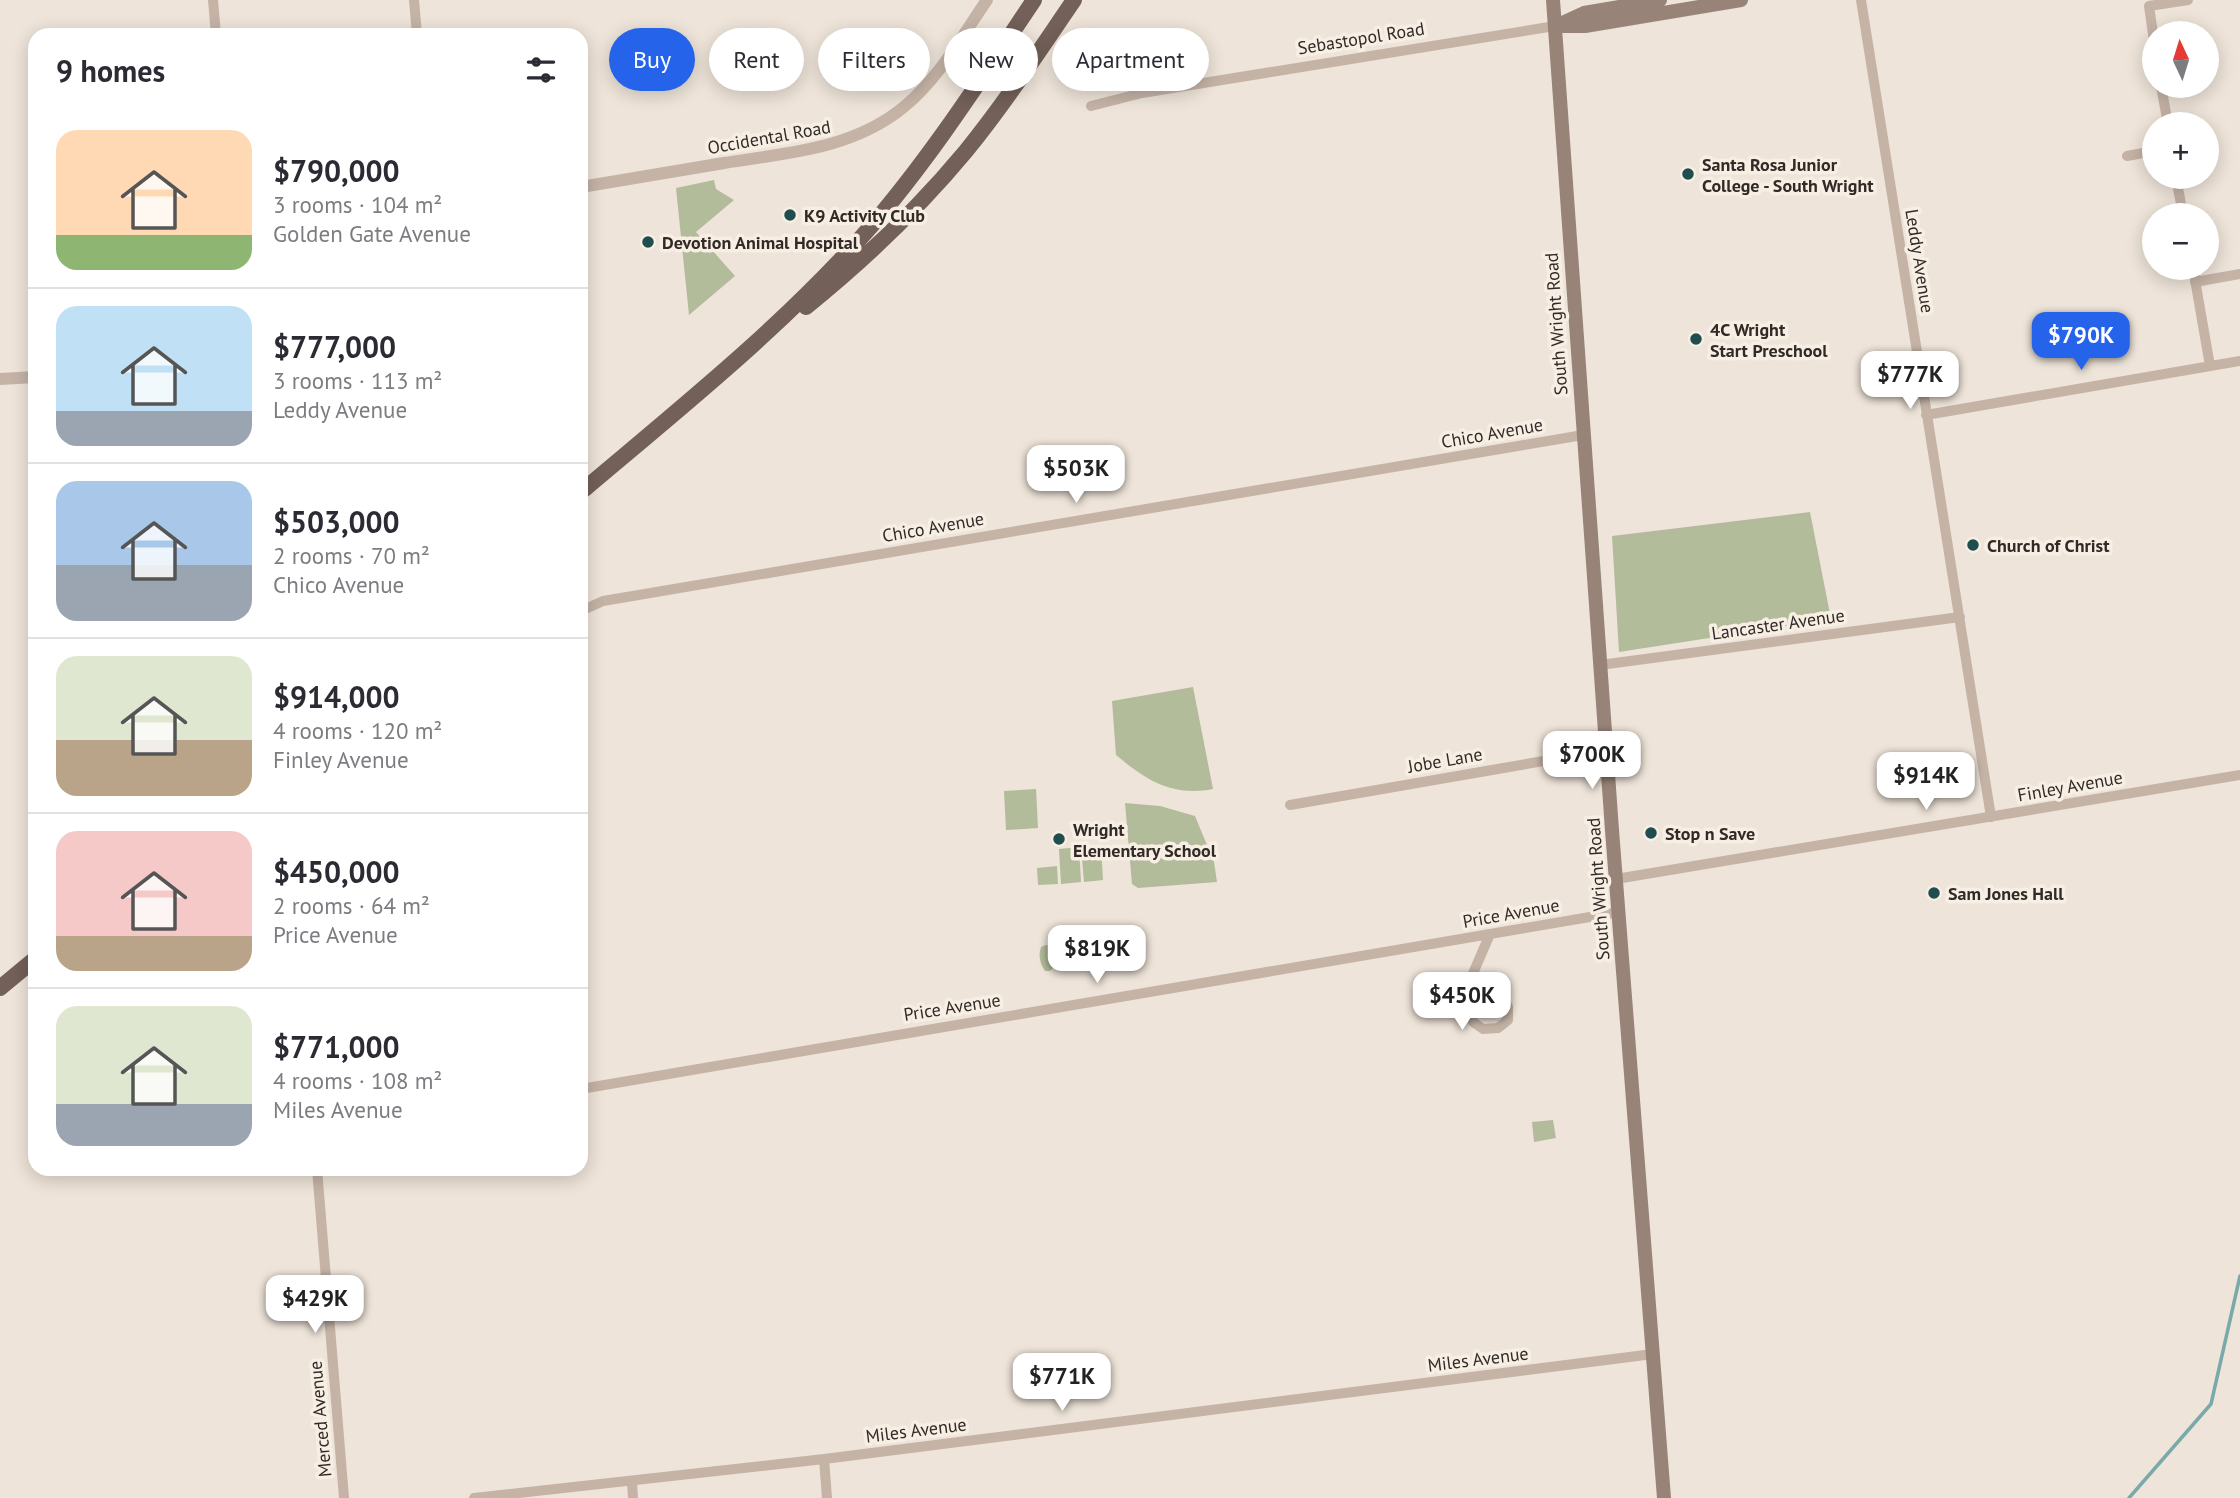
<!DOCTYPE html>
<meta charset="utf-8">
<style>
body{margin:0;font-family:"PT Sans",sans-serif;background:#f2f2f3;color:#2b2b33;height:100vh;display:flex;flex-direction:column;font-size:26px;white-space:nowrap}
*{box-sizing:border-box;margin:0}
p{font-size:23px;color:#7c7c81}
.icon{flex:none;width:38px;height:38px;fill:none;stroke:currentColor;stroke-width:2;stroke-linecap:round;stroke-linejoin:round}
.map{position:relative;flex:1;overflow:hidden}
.side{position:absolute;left:28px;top:28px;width:560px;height:1148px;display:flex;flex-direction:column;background:#fff;border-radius:21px;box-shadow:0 4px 18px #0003}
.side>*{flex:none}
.banner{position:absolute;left:609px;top:28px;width:665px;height:63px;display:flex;gap:14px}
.needle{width:46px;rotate:356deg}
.controls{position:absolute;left:2142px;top:21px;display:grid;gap:14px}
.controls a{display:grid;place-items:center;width:77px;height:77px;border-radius:50%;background:#fff;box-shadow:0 4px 18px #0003;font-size:35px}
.price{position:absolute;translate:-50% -60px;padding:0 16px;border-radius:14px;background:#fff;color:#222;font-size:23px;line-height:46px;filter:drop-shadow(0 2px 4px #0008)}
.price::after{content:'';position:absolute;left:50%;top:42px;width:21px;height:16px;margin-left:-10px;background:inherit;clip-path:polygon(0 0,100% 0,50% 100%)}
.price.current{background:#2563eb;color:#fff}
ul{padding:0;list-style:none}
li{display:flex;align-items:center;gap:21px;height:175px;padding:0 28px}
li+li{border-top:2px solid #e1e1e2}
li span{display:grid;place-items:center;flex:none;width:196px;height:140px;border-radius:21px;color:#555}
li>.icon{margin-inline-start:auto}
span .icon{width:84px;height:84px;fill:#fffc;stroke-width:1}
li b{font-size:30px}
h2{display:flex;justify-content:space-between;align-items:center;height:84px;padding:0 28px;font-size:30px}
.tag{padding:0 24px;border-radius:32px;background:#fff;box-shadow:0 4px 18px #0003;font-size:24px;line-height:63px}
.tag.current{background:#2563eb;color:#fff}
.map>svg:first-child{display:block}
</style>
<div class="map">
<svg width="2240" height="1498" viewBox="0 0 2240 1498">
<rect width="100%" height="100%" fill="#eee4d9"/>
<path fill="#b2bc9a" d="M714,180L716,189L734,200L696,232L735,276L689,315L676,188Z
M1810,512L1831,619L1619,652L1612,536Z
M1193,687L1213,789C1172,797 1146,780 1116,755L1112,701Z
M1036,789L1038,828L1006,830L1004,791Z
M1125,803L1160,806L1195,816L1214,862L1217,882L1138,888L1132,884Z
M1101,846L1103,880L1084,882L1081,847Z
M1079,847L1081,882L1061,884L1059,849Z
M1057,866L1058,884L1038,885L1037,868Z
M1046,945L1052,947L1055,953V966L1050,971H1045C1040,964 1038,955 1041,947Z
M1553,1120L1556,1138L1534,1142L1532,1122Z"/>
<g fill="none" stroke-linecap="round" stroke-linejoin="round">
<path stroke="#7aa9a9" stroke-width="3.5" d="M2129,1498L2211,1404L2240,1276"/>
<path stroke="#c5b3a6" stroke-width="10" d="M213,0L216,35
M414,0L417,35
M1861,0L1991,817
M2154,41L2149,6L2188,0
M2161,86L2168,124
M1091,106L1142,93L1555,26
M2127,156L2154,151
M2176,177L2183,215
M2193,268L2210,366
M2195,282L2240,274
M1926,415L2240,361
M581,611L603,601L1583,435
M1600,665L1960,617
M1290,805L1607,750
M1616,879L2240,775
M1490,934L1471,978L1473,1022L1483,1029L1498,1028L1508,1020V1007L1503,997
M581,1089L1619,912
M317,1169L344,1498
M824,1459L827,1498
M632,1482L633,1498
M474,1498L824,1459L1653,1354"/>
<path stroke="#c5b3a6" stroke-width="12" d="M581,187C629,179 676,171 724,163C787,153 854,149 905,106C939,78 962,36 987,0
M0,379L35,377"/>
<path stroke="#988378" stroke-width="14" d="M1553,0L1612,830L1664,1498
M1560,24L1584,13L1660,0
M1555,26H1585L1741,0"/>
<path stroke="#736058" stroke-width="16" d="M806,307C864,260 918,209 966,151C1005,103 1039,51 1074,0
M581,492C679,409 781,328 866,232C929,160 981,79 1034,0
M0,988L35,959"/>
</g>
<g fill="#204e50" stroke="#f7eee4" stroke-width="2.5">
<circle cx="1688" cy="174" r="7"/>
<circle cx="790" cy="215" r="7"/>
<circle cx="648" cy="242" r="7"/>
<circle cx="1696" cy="339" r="7"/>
<circle cx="1973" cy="545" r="7"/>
<circle cx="1651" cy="833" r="7"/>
<circle cx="1059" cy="839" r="7"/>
<circle cx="1934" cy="893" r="7"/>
</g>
<g text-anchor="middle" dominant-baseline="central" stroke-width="7" stroke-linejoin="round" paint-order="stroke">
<g font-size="18" fill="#322a26" stroke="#f7eee4">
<text transform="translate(1361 38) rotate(-9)">Sebastopol Road</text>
<text transform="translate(769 137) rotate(-10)">Occidental Road</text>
<text transform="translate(1920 261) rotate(81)">Leddy Avenue</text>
<text transform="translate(1556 324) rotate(-94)">South Wright Road</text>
<text transform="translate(1492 433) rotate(-10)">Chico Avenue</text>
<text transform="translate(933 527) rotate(-10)">Chico Avenue</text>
<text transform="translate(1778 624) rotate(-8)">Lancaster Avenue</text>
<text transform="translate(1445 760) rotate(-10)">Jobe Lane</text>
<text transform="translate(2070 786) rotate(-10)">Finley Avenue</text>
<text transform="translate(1598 889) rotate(-94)">South Wright Road</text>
<text transform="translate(1511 913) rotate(-10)">Price Avenue</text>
<text transform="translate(952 1007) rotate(-9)">Price Avenue</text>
<text transform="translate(1478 1359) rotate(-7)">Miles Avenue</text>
<text transform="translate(320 1419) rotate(-95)">Merced Avenue</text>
<text transform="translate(916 1430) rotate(-7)">Miles Avenue</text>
</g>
<g font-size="18" font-weight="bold" fill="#322a26" stroke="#f7eee4" text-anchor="start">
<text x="1702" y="164">Santa Rosa Junior<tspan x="1702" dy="21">College - South Wright</tspan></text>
<text x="804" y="215">K9 Activity Club</text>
<text x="662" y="242">Devotion Animal Hospital</text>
<text x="1710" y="329">4C Wright<tspan x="1710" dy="21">Start Preschool</tspan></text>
<text x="1987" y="545">Church of Christ</text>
<text x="1073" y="829">Wright<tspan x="1073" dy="21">Elementary School</tspan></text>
<text x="1665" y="833">Stop n Save</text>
<text x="1948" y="893">Sam Jones Hall</text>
</g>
</g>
</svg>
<div class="controls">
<a><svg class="needle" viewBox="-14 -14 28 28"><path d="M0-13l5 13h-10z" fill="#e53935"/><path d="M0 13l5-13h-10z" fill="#7c7c81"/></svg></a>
<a>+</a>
<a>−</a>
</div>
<b class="price current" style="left:2081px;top:372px">$790K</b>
<b class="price" style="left:1910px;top:411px">$777K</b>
<b class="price" style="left:1076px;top:505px">$503K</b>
<b class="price" style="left:1592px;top:791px">$700K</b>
<b class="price" style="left:1926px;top:812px">$914K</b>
<b class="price" style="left:1097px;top:985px">$819K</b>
<b class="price" style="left:1462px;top:1032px">$450K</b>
<b class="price" style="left:315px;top:1335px">$429K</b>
<b class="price" style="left:1062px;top:1413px">$771K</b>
<div class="banner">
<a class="tag current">Buy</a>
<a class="tag">Rent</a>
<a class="tag">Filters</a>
<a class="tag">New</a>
<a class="tag">Apartment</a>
</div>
<section class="side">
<h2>9 homes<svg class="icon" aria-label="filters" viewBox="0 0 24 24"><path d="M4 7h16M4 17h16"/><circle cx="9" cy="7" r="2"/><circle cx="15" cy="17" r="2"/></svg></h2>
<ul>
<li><span style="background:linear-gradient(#ffd9b3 75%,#8fb573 0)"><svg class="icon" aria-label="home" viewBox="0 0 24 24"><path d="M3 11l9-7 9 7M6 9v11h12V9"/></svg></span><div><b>$790,000</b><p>3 rooms · 104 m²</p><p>Golden Gate Avenue</p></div></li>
<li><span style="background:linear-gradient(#bfe0f5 75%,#9aa5b1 0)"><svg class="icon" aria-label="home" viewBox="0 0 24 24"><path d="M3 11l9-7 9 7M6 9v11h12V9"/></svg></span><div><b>$777,000</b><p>3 rooms · 113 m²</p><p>Leddy Avenue</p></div></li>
<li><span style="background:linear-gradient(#a9c7e8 60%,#9aa5b1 0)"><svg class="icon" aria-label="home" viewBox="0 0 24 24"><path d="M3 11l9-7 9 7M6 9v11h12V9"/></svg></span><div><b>$503,000</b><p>2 rooms · 70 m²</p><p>Chico Avenue</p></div></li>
<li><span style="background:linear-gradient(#dfe7d0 60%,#b9a48a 0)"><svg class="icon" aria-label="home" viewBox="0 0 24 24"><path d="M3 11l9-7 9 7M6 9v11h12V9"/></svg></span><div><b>$914,000</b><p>4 rooms · 120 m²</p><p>Finley Avenue</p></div></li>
<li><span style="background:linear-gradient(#f6c9c9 75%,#b9a48a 0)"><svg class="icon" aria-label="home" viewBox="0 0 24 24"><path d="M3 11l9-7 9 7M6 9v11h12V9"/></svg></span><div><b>$450,000</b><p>2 rooms · 64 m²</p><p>Price Avenue</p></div></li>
<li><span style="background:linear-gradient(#dfe7d0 70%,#9aa5b1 0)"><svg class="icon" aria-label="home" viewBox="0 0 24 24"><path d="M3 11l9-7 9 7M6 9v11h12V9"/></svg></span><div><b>$771,000</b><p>4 rooms · 108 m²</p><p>Miles Avenue</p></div></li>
</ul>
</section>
</div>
